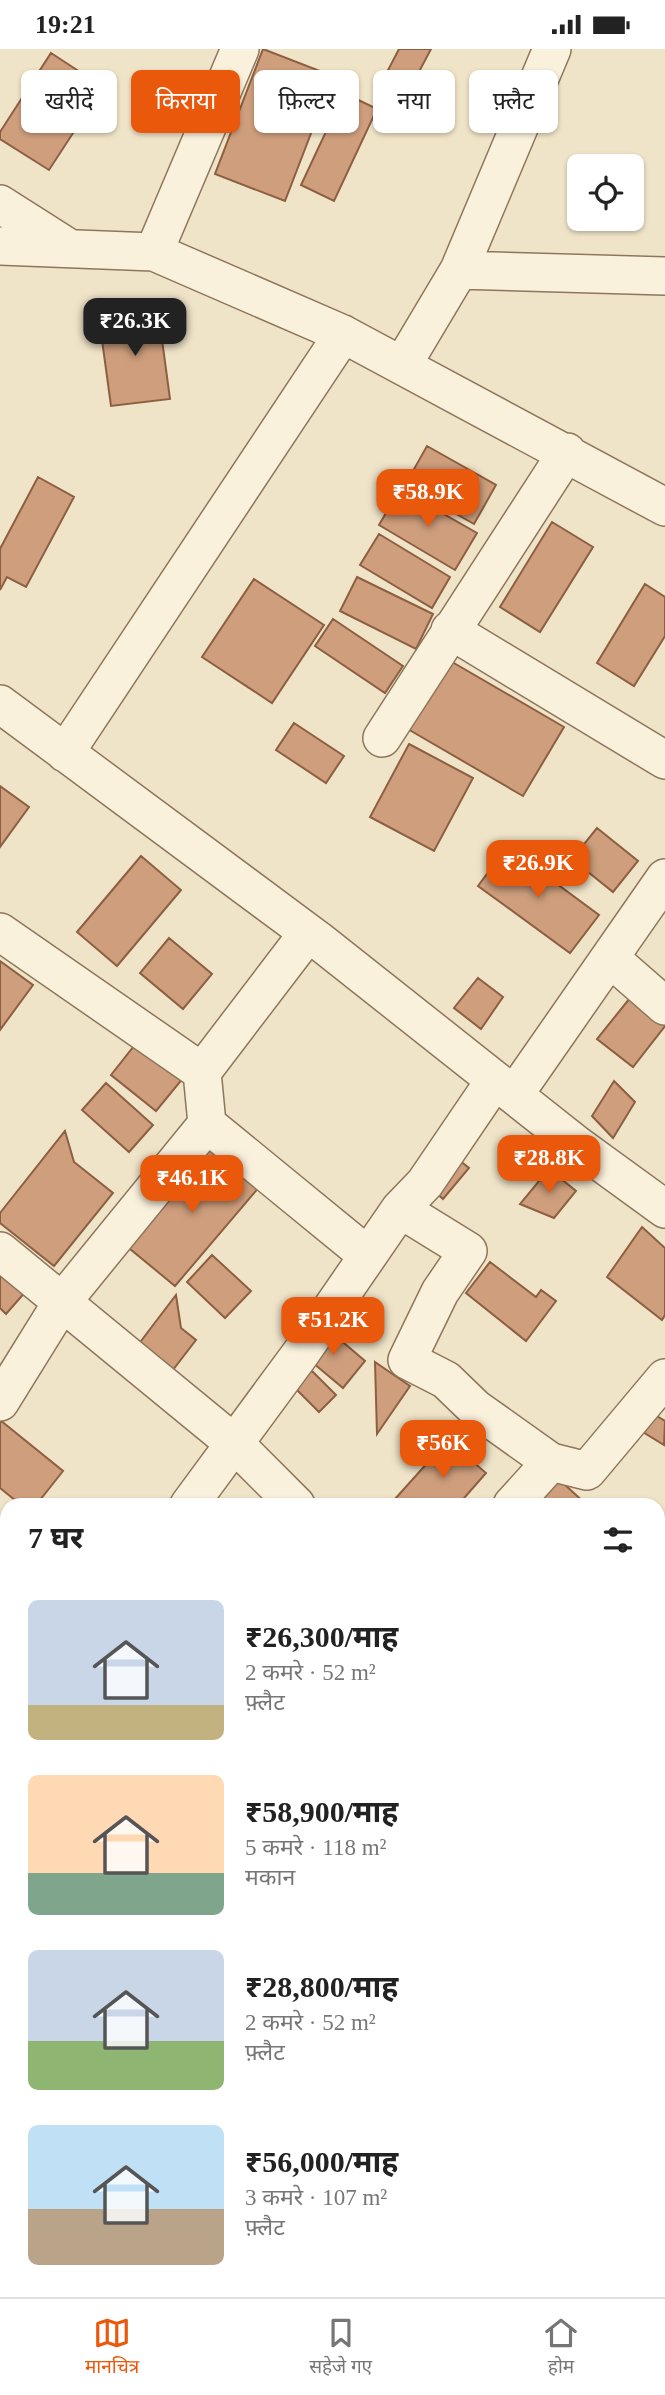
<!DOCTYPE html>
<html lang="hi">
<meta charset="utf-8">
<style>
body{margin:0;font-family:"Times New Roman","Noto Sans Devanagari",serif;background:#f2f2f2;color:#222;height:100vh;display:flex;flex-direction:column;font-size:26px;white-space:nowrap}
*{box-sizing:border-box;margin:0}
p{font-size:23px;color:#767676}
.icon{flex:none;width:38px;height:38px;fill:none;stroke:currentColor;stroke-width:2;stroke-linecap:round;stroke-linejoin:round}
.map{position:relative;flex:1;overflow:hidden}
.details{position:absolute;left:0px;top:1449px;width:665px;height:800px;display:flex;flex-direction:column;background:#fff;border-radius:21px 21px 0 0;box-shadow:0 2px 5px #0004}
.details>*{flex:none}
.banner{position:absolute;left:21px;top:21px;width:623px;height:63px;display:flex;gap:14px}
.controls{position:absolute;left:567px;top:105px;display:grid;gap:14px}
.controls a{display:grid;place-items:center;width:77px;height:77px;border-radius:10px;background:#fff;box-shadow:0 2px 5px #0004;font-size:35px}
.price{position:absolute;translate:-50% -60px;padding:0 16px;border-radius:14px;background:#ea580c;color:#fff;font-size:23px;line-height:46px;filter:drop-shadow(0 2px 4px #0008)}
.price::after{content:'';position:absolute;left:50%;top:42px;width:21px;height:16px;margin-left:-10px;background:inherit;clip-path:polygon(0 0,100% 0,50% 100%)}
.price.selected{background:#222;color:#fff}
ul{padding:0;list-style:none}
li{display:flex;align-items:center;gap:21px;height:175px;padding:0 28px}
li span{display:grid;place-items:center;flex:none;width:196px;height:140px;border-radius:10px;color:#555}
li>.icon{margin-inline-start:auto}
span .icon{width:84px;height:84px;fill:#fffc;stroke-width:1}
li b{font-size:30px}
h2{display:flex;justify-content:space-between;align-items:center;height:84px;padding:0 28px;font-size:30px}
.tag{padding:0 24px;border-radius:10px;background:#fff;box-shadow:0 2px 5px #0004;font-size:24px;line-height:63px}
.tag.selected{background:#ea580c;color:#fff}
.status{display:flex;justify-content:space-between;align-items:center;height:49px;padding:0 35px;background:#fff;direction:ltr}
.status svg{height:19px;fill:currentColor}
.tabs{display:flex;justify-content:space-around;align-items:center;height:98px;border-top:2px solid #e0e0e0;background:#fff;font-size:19px;color:#767676}
.tabs a{display:grid;justify-items:center;gap:4px}
.tabs .selected{color:#ea580c}
.map>svg:first-child{display:block}
</style>
<div class="status"><b>19:21</b><svg viewBox="0 0 49 12"><path d="M0 12V9h3v3zM5 12V6h3v6zM10 12V3h3v9zM15 12V0h3v12zM26 1h20v11H26zM47 4h2v5h-2z"/></svg></div>
<div class="map">
<svg width="665" height="2248" viewBox="0 0 665 2248">
<rect width="100%" height="100%" fill="#f0e4c8"/>
<path fill="#cf9f7d" stroke="#8d5f41" stroke-width="2" d="M263,0L333,27L285,152L215,125Z
M399,0H431L411,38L386,25Z
M51,4L103,38L49,121L0,90V83Z
M344,44L377,60L334,152L301,136Z
M158,261L170,350L111,357L99,269Z
M427,397L496,436L474,475L405,436Z
M38,428L74,448L26,538L7,528L0,541V500Z
M400,440L477,484L455,521L379,476Z
M552,473L593,498L540,583L500,558Z
M379,485L450,528L432,559L360,516Z
M357,528L433,565L416,600L340,562Z
M254,530L324,576L272,654L202,608Z
M645,535L665,548V587L634,637L597,614Z
M333,570L403,617L385,644L315,597Z
M447,610L564,678L523,747L406,679Z
M294,674L344,707L326,734L276,701Z
M409,695L473,729L434,802L370,768Z
M0,737L29,758L0,798Z
M597,779L638,812L613,843L572,810Z
M507,798L599,866L570,904L478,837Z
M141,807L181,841L117,917L77,883Z
M169,889L212,925L183,960L140,924Z
M0,912L33,936L0,981Z
M478,929L503,948L481,980L454,959Z
M634,944L665,967V977L633,1018L597,990Z
M138,992L184,1028L156,1062L111,1026Z
M614,1032L635,1053L613,1089L592,1067Z
M106,1034L153,1076L129,1103L82,1061Z
M65,1082L74,1113L113,1144L54,1217L0,1174V1164Z
M209,1094L260,1137L175,1237L124,1195Z
M450,1104L469,1119L443,1150L425,1134Z
M549,1120L576,1142L554,1169L520,1155Z
M642,1178L665,1199V1266L662,1271L607,1228Z
M212,1206L251,1242L225,1269L187,1233Z
M490,1213L536,1248L541,1241L556,1252L526,1292L466,1244Z
M0,1216L27,1241L6,1265L0,1259Z
M176,1246L181,1279L196,1291L172,1322L138,1296Z
M324,1277L365,1312L343,1339L301,1304Z
M375,1313L410,1337L377,1385Z
M304,1314L336,1346L319,1363L287,1331Z
M645,1360L665,1372L664,1396L633,1377Z
M0,1371L63,1422L36,1456H21L0,1439Z
M448,1391L486,1424L458,1456H402L395,1450Z
M552,1424L587,1456H522Z
M658,1719L665,1725V1768L658,1777Z
M658,1861L665,1866V1934L658,1929Z
M7,2045V2079L0,2073V2052Z
M0,2096L7,2102V2153L0,2146Z
M0,2231L7,2242L18,2248H0Z
M20,2242H69L63,2248H26Z
M135,2242H194L201,2248H142Z"/>
<g fill="none" stroke-linecap="round" stroke-linejoin="round">
<defs>
<path id="minor" d="M0,155L66,197
M0,197L154,203L343,285L665,458
M154,203L240,0
M459,221L665,227
M403,315L459,221L552,0
M450,581L665,711
M0,655L318,891L577,1096L665,1160
M382,689L567,403
M65,704L343,285
M0,883L202,1023
M308,884L202,1023L207,1075L367,1206
M610,909L665,957
M514,1046L665,829
M400,1160L468,1202L440,1243L407,1311L446,1331L475,1359L551,1413
M0,1202L235,1395L296,1456
M0,1353L62,1253L207,1075
M189,1456L301,1304L400,1160L425,1134L495,1031
M512,1456L551,1413L587,1422L665,1329
M658,1644L665,1636
M0,1688L7,1680
M0,2027L7,2019
M658,2045L665,2052
M547,2242L555,2248
M116,2248L121,2242
M283,2248L289,2242"/>
</defs>
<use href="#minor" stroke="#8d765c" stroke-width="40"/>
<use href="#minor" stroke="#faf1dc" stroke-width="37"/>
</g>
</svg>
<div class="controls">
<a><svg class="icon" aria-label="locate" viewBox="0 0 24 24"><circle cx="12" cy="12" r="6"/><path d="M12 2v4M12 18v4M2 12h4M18 12h4"/></svg></a>
</div>
<b class="price selected" style="left:135px;top:309px">₹26.3K</b>
<b class="price" style="left:428px;top:480px">₹58.9K</b>
<b class="price" style="left:538px;top:851px">₹26.9K</b>
<b class="price" style="left:549px;top:1146px">₹28.8K</b>
<b class="price" style="left:192px;top:1166px">₹46.1K</b>
<b class="price" style="left:333px;top:1308px">₹51.2K</b>
<b class="price" style="left:443px;top:1431px">₹56K</b>
<div class="banner">
<a class="tag">खरीदें</a>
<a class="tag selected">किराया</a>
<a class="tag">फ़िल्टर</a>
<a class="tag">नया</a>
<a class="tag">फ़्लैट</a>
</div>
<section class="details">
<h2>7 घर<svg class="icon" aria-label="filters" viewBox="0 0 24 24"><path d="M4 7h16M4 17h16"/><circle cx="9" cy="7" r="2"/><circle cx="15" cy="17" r="2"/></svg></h2>
<ul>
<li><span style="background:linear-gradient(#c9d6e8 75%,#c2b280 0)"><svg class="icon" aria-label="home" viewBox="0 0 24 24"><path d="M3 11l9-7 9 7M6 9v11h12V9"/></svg></span><div><b>₹26,300/माह</b><p>2 कमरे · 52 m²</p><p>फ़्लैट</p></div></li>
<li><span style="background:linear-gradient(#ffd9b3 70%,#7fa58c 0)"><svg class="icon" aria-label="home" viewBox="0 0 24 24"><path d="M3 11l9-7 9 7M6 9v11h12V9"/></svg></span><div><b>₹58,900/माह</b><p>5 कमरे · 118 m²</p><p>मकान</p></div></li>
<li><span style="background:linear-gradient(#c9d6e8 65%,#8fb573 0)"><svg class="icon" aria-label="home" viewBox="0 0 24 24"><path d="M3 11l9-7 9 7M6 9v11h12V9"/></svg></span><div><b>₹28,800/माह</b><p>2 कमरे · 52 m²</p><p>फ़्लैट</p></div></li>
<li><span style="background:linear-gradient(#bfe0f5 60%,#b9a48a 0)"><svg class="icon" aria-label="home" viewBox="0 0 24 24"><path d="M3 11l9-7 9 7M6 9v11h12V9"/></svg></span><div><b>₹56,000/माह</b><p>3 कमरे · 107 m²</p><p>फ़्लैट</p></div></li>
</ul>
</section>
</div>
<nav class="tabs">
<a class="selected"><svg class="icon" aria-label="map" viewBox="0 0 24 24"><path d="M3 6l6-2 6 2 6-2v14l-6 2-6-2-6 2zM9 4v14M15 6v14"/></svg>मानचित्र</a>
<a><svg class="icon" aria-label="saved" viewBox="0 0 24 24"><path d="M7 4h10v16l-5-4-5 4z"/></svg>सहेजे गए</a>
<a><svg class="icon" aria-label="home" viewBox="0 0 24 24"><path d="M3 11l9-7 9 7M6 9v11h12V9"/></svg>होम</a>
</nav>
